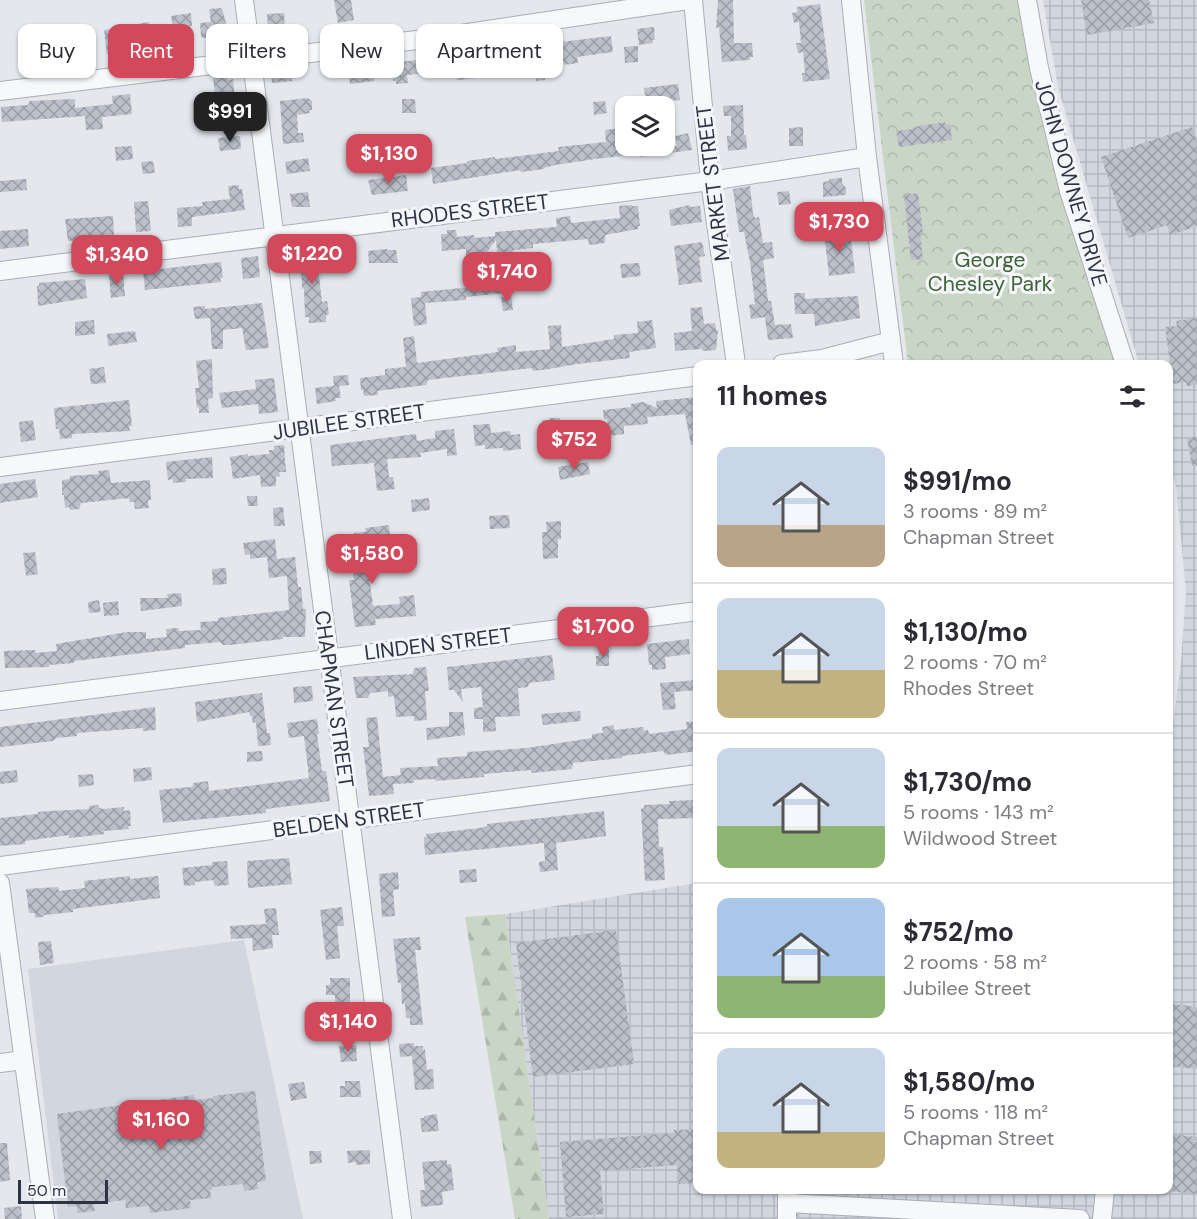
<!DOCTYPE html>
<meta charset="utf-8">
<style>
body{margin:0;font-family:"DM Sans",sans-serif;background:#f2f2f3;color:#2b2b33;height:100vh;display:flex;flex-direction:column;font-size:22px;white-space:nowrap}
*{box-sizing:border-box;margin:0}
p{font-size:20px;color:#7c7c81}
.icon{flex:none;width:33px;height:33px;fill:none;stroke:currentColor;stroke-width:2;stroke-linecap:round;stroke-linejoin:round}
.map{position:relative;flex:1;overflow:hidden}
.details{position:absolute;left:693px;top:360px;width:480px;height:834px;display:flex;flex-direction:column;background:#fff;border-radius:12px;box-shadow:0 2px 4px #0004}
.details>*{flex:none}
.hud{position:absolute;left:18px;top:24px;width:570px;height:54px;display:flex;gap:12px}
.buttons{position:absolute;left:615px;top:96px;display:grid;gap:12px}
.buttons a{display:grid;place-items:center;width:60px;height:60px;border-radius:12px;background:#fff;box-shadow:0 2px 4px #0004;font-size:30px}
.scale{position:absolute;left:18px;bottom:15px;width:90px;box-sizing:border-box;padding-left:6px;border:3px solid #2b3445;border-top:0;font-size:16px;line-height:21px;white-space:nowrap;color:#2b3445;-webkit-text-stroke:4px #f4f6f9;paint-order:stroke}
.price{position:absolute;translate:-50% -51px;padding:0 14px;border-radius:12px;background:#d1495b;color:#fff;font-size:20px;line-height:39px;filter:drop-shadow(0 2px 3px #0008)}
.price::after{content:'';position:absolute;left:50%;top:36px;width:18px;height:14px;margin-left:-9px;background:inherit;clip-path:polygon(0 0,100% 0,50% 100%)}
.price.current{background:#222;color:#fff}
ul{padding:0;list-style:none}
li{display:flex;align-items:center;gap:18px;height:150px;padding:0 24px}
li+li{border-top:2px solid #e1e1e2}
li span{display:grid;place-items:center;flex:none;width:168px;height:120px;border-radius:12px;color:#555}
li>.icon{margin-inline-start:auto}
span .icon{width:72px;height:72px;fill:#fffc;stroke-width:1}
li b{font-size:26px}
h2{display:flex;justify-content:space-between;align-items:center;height:72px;padding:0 24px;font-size:26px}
.tag{padding:0 21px;border-radius:12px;background:#fff;box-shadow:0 2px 4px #0004;font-size:21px;line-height:54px}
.tag.current{background:#d1495b;color:#fff}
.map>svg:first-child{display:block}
</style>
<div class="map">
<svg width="1197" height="1219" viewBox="0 0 1197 1219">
<defs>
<pattern id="industrial-grid" width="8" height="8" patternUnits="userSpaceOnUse" patternTransform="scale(1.5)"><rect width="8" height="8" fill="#d2d6de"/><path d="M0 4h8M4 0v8" fill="none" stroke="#b4b8c0"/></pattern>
<pattern id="forest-firs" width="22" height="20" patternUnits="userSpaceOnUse" patternTransform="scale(1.5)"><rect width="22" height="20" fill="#c9d6c5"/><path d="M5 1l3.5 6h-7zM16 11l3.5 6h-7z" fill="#adb8ab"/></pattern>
<pattern id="park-crowns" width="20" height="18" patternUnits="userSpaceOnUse" patternTransform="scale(1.5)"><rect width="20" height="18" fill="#c9d6c5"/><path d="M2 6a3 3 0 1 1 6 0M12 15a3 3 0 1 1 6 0" fill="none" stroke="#adb8ab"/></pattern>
<pattern id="building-cross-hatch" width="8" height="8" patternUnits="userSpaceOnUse" patternTransform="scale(1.5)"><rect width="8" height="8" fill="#bbc0ca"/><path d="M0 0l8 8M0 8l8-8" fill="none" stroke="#989da6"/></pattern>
</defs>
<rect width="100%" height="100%" fill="#e4e7ec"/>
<path fill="#d2d6de" d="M244,940L303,1219H58L28,969Z"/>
<path fill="url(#industrial-grid)" d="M1043,0H1197V1219H549L505,914L697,883L698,1190H1168V739H1171L1181,662L1186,591L1176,487L1169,461L1168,364H1139L1058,87Z"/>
<path fill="url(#forest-firs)" d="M505,914L549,1219H515L465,917Z"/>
<path fill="url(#park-crowns)" d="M864,0H1018C1034,123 1081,247 1118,364H908Z"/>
<path fill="url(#building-cross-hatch)" d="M334,0H351L354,20L338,23Z
M718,0H733L734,43H752L753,57H750V60L722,62L719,27L716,28Z
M1081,0H1149L1154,23L1087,35Z
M820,4L830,79L803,82L802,73H805L803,52L798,53L796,43H801L799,22L794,23L792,13L797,12V7Z
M222,8L227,27L224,28L225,37L211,39L201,37L200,23L211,22L209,9Z
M191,13L192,26L173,28L171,16Z
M284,13L285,29L268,30L267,14Z
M149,22L150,26L154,25L156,43L140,45L137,24Z
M654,27L655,40H652L653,43L639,45L637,29Z
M120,28L122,48H119V54H107L104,30Z
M611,36L613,52L577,57L578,63L564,65L560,42Z
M85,37L87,52L71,53L69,39Z
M544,45L545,80L536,81L535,70L531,71L529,46Z
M638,46V62L625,63L624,47Z
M473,50L476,78L457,80L456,70L407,75L408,83L396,84V81H393L392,63L457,55L456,51Z
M372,66L374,81L350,84L348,69Z
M291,68L292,81L272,83L271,72H273V70Z
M227,77L228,80L233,79L237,120L202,121V113L222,112V93L215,94L213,78Z
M678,84L680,100L646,103L644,88Z
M130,94L132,114L102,117L103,129L86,130L85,116L2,122L1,107L28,105L30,101L75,99V108L113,104L112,96Z
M308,98L312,101V110H309L310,113L297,115L298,133H303L304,142L283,144L280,101Z
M402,99H415L416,113H402Z
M605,101L607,113L594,115L593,102Z
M743,105L744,135H746L747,149L728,151L727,136H731V116H724L723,106Z
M945,122V125L950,124L952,140L899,147L896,131L913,129V127Z
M803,127V146H789V128Z
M1192,127L1197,142V226L1170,235L1167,225L1128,238L1101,157Z
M621,128L623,146H677L675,136L688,133L692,150L640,157L639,154L595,159L555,165L544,168V169L521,172L520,170L433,184L431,168L467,163V161L495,157V159L559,151L558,147L606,142L605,130Z
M240,136L241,149L220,151L218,138Z
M132,146L133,159L116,161L115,147Z
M308,158L310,171L287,174L285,162Z
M153,161L155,173L143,174L141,162Z
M406,175L408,191L372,195L368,180Z
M842,178V183L846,188V195L823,197V182L829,181V179Z
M26,179L27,190L0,192V181Z
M239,185V189H242L245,210L192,217V226L178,227L177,208L203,206L202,202L230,199L228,186Z
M750,186L753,214L755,218L759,217L763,243L772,242L774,258L763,260L768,301H771L775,325L791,324L793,338L768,340L765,317L751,319L749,305L755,304L750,262L744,232H739L733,189Z
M789,191L791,204L779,205L777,192Z
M308,192L310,207H292L290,194Z
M918,193L923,233L920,234L923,259L911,260L904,195Z
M148,201L151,231L136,232L134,202Z
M632,205V206H638L640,226H638V229L605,235V243L589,245L588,239L533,244V248L513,250L514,258L498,260L496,240L479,262L478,255L466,256V249L442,251L441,234H447V230H456L457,237L474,235L475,238L495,236V232L555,227L557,226L556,218L570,216L571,223L620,218L619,206Z
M689,205L691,207L700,206L702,222L671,226L669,210Z
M824,208V225H806V209Z
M113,216L114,235L82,238V240L68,241L65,219Z
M28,229L29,246L0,249V231Z
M850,230L855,273L829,276L824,232Z
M702,242L705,256L699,257L702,282L679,285L674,246Z
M315,248L321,253V259L317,260L322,302L327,301L329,314L326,315V322L309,323V317H305L304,288L302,289L301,266H298L296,250Z
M386,249L388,250H396L398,263H369L368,251Z
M258,256L260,277L243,279L241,258Z
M221,262L223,278H220L221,282L145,290L143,271Z
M639,263L641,276L622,278L620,264Z
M123,274L125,296L111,298L109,275Z
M85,279L87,298L38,306L37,286H39V283Z
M492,282V286L502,285L503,293L466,297V300L425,303L427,324L414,326L411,298L421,297V292L481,286V283Z
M794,293H805V299L858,296L860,318L815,326L814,314H795Z
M511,295L513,310L503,311L501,297Z
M262,303L269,348L246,350L242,328L223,330V349H212L210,318L195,319L193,307L205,306V309Z
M702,307L704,324L715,323L716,330H718L716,350L703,351L702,349L675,351L674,333L692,331L690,308Z
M1197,318V385L1187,386L1186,382L1173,384L1165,327L1177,326L1176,321Z
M94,320L95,334L75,336V322Z
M652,320L656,348L629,352L630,358L577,364L549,369L533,371L532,368L428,380L426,385L377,391L378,395L364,396L363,390H361L360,378L385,375V369L406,367L403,338L414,336L417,363L498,352L497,348L516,345V352L550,349L548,326L561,325L562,347L614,339V335L638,333L637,322Z
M135,331L137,342L108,346L107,334Z
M212,359L213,398L208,399L209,413H199V407L197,408L195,388H199L196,361Z
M104,367L106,383L91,384L89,369Z
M348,375L349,385L339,386L341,398H335L336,401L317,404L315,388L334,386L333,376Z
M274,378L278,412L259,414L258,404L222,408L219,393L256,389L255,380Z
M698,397V444L691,445L685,414L647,417L648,424L624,426V434L609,436L607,419H604L603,410L631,407V404L643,402L657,408L656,401Z
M129,400L132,426H129L130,431L72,434V438L60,439L59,429H56L54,408Z
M550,418H560L563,447L545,449L542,420H550Z
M33,420L36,440L21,442L19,422Z
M490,424L491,433L510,431L511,435L520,434L521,449L503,451V448L485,449V445L475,446L473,425Z
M454,429L457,455L447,456V449L420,453L421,457L387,459L389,477H393L395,489L377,491L374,463L332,466L330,445L416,434L417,441L435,438V431Z
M1197,437V465L1192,466L1187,438Z
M284,445L286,472H279L280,476L276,477V486L261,487L260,475L233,479L230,457L248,454V456L269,454V450H274V446Z
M212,457L213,478L186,479V482L173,483V479L168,480L166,462Z
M588,462L590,474L560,480L558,467Z
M109,470L111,483L150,480L151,500H148L149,508L135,509L134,502H130L129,498L81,503L79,509L70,510L69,507L65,508L64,495H62V480L70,479V476L99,474L98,471Z
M35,479L38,497L0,503V484Z
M247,496H257L258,506H248Z
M429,498L430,510L412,512L411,500Z
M283,507L285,526H274L273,508Z
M509,515L510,528L490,529L489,516Z
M561,521V539H558V558L543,559L542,532H547L546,522Z
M389,525L390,537L368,539V543L365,544L373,606L400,604L399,597L414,595L416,616L375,619L376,625L355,627L349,580H354L349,545H355L354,533L366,532L365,528Z
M275,539L277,559L295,557L298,587H301L303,609H306L305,637H283V639L230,645H223L220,642L185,645V648L74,661V663L49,665V667L5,668L4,651L35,650L36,653L57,651L56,644L127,632H146V639L167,637L166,629L178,628L179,631L201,630L200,622L218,621V618L289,610L287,576L269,578L267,557L250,559V554L245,555L243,543Z
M35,552L38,574L26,576L23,553Z
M226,568L227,584L213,585L212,569Z
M181,593L182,606L141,611L140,598H168L167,594Z
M99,600L101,612L89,613L88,602Z
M118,601L119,615L104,616L103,603Z
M689,639L690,654L665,657L666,669L652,670V665H649L647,644Z
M599,649H609V666H596V656H599Z
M552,655L555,680L529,683L528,687L518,688L520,716L495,717L496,731L483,732V719H474V708L483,707L481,687L461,689L463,702L454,690H449L447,667Z
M426,667L429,691H425L427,720L414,721V716L396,717L394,696L388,697V691L370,693L368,698H356L353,677L413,674L414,668Z
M698,680V690L674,692L676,709L663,710L660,683Z
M312,686L313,701L294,703L293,687Z
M262,693L267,733H270L271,745L258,746L256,722L253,723L252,716H250L249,712L197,722L195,702Z
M155,707L156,730L143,731V728L77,733V736L56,738L53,741L0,747V727Z
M580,711L581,721L543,725L541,714Z
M449,712H463L465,735L427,740L426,728L449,726Z
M377,717L383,777L401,775L400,768L438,766L437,758L467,756V752L527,748L592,738V734L603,733L602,727L614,725V730L643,727L644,731L648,730L649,734L687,729L686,722L698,721V751L666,755L663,751L622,756V758L573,763L572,769L532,773L531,770L484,774V777L436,781L435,779L414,780V783L393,784L394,794L369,796L363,747H369L366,718Z
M317,719L319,734H317L322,771H326L330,801L266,809V813L163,823L159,790L190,787L193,786V783L208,781L209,791L309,778L304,736L289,738L287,723Z
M262,751L263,761L247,762V752Z
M151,767L152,780L134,782L133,769Z
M17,770L18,782L0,784V772Z
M93,774L94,785L79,787L78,775Z
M698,800V818L658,819L659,847H663L665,880L645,881L641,809L644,808V805L670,804L669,801Z
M98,805L99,808L103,809L124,807V811L130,810L131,826H128L129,829L103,831L104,834L88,836L69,838V835L25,841V844L0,846V818L38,814V812L49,811L89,809V806Z
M604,811L606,836L556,843L558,870L540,872L539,862L545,861L544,843L425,855L424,837H427L426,834L480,828L487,826V824Z
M289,858L292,884L248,888L247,861Z
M227,861L229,885L215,886L213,880L195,882V885L184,886L182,868L212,865V862Z
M476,869L477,882L460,883L459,870Z
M398,872L399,889L393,890L395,916L382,917L379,874Z
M130,876V879L158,876L160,898L73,909V912L44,915L43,917L35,918V913H29L26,889L58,887L59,891L85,888L84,881Z
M342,907L344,926H337L340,958L326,960L320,910Z
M276,908L279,935H272L273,948L253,951L252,938L231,939L230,926L266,924L264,909Z
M616,930L634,1064L533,1077L516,943Z
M420,937L421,950H415L423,1025H410V1018H406L405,1003L402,1004L401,983H398L393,939Z
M51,941L54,963L40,965L38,942Z
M330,978H350V1011L353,1010L354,1027L337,1029L335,995H326V985H330Z
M1168,1003L1197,1007V1069L1168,1066Z
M414,1043V1046H423V1050L425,1049L427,1070L433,1069L434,1089L415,1090L412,1056L400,1057L399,1044Z
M356,1045L357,1061L341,1062L339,1046Z
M345,1081H360L361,1097H340V1086H345Z
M304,1082L307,1098L291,1101L288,1084Z
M255,1091L266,1181L257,1182L258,1189L244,1191L243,1184L212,1187L213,1190H210L211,1198L190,1200L191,1208L150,1213L149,1206L126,1208L125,1200L94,1204L95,1211L77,1213V1206L68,1207L57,1114L194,1095L195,1100L213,1098V1096Z
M437,1114L439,1131L422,1132L420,1118H424V1116Z
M698,1129V1183L679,1184L677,1165L600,1171L604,1214L566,1217L560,1142L674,1133V1130Z
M1168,1134L1197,1137V1194L1168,1191Z
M0,1143H7L10,1180L0,1182Z
M370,1150V1164L356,1165V1162L348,1163L347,1151Z
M309,1151H321L322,1163L310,1164Z
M447,1160V1164H451L454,1190L442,1192L443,1205L421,1207L420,1190H425L422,1162Z
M21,1206L22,1219H5L4,1208Z"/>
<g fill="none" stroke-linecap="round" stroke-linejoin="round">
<defs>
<path id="minor" d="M244,0L402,1219
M693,0L710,181L736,364
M851,0L867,157L894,364
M1027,0L1039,68L1069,191L1125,364
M0,91L441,37L688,0
M0,271L710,181L867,157
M782,364L822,359L891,341
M0,467L698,376
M0,701L698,611
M0,866L698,774
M0,883L45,1219
M0,1063L23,1060
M788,1203L1080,1219
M787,1219V1190
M1102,1219L1105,1190"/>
</defs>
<use href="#minor" stroke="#a9aeb7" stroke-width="20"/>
<use href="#minor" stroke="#f7f8fa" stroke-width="18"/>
</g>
<g text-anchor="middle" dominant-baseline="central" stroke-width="6" stroke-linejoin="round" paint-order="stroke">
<g font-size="21" fill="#2b3445" stroke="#f4f6f9">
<text transform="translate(713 183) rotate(-97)">MARKET STREET</text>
<text transform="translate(1071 183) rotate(74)">JOHN DOWNEY DRIVE</text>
<text transform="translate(470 211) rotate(-7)">RHODES STREET</text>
<text transform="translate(349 422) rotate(-8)">JUBILEE STREET</text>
<text transform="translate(438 644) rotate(-7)">LINDEN STREET</text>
<text transform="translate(334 699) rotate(82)">CHAPMAN STREET</text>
<text transform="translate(349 820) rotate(-8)">BELDEN STREET</text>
</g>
<g font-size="21" fill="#3f6138" stroke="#f4f6f9">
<text x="990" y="260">George<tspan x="990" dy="24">Chesley Park</tspan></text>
</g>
</g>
</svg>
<div class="buttons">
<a><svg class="icon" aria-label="layers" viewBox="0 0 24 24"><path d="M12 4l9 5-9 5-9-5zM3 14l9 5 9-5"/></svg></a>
</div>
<div class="scale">50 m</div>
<b class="price current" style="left:230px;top:143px">$991</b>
<b class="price" style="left:389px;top:185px">$1,130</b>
<b class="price" style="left:839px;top:253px">$1,730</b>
<b class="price" style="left:312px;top:285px">$1,220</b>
<b class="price" style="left:117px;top:286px">$1,340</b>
<b class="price" style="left:507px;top:303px">$1,740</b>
<b class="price" style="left:574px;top:471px">$752</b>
<b class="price" style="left:372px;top:585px">$1,580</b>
<b class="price" style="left:603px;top:658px">$1,700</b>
<b class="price" style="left:348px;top:1053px">$1,140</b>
<b class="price" style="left:161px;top:1151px">$1,160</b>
<div class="hud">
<a class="tag">Buy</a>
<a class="tag current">Rent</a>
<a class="tag">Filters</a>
<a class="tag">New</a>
<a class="tag">Apartment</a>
</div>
<section class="details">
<h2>11 homes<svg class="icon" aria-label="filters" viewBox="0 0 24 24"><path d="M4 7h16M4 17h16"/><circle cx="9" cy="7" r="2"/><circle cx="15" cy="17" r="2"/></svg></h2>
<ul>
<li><span style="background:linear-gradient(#c9d6e8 65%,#b9a48a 0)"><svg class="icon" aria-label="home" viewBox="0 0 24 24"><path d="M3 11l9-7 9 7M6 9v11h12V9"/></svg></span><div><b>$991/mo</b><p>3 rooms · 89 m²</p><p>Chapman Street</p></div></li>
<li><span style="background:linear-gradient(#c9d6e8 60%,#c2b280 0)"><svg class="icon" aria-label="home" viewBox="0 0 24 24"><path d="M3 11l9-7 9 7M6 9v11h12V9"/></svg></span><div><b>$1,130/mo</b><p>2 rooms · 70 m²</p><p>Rhodes Street</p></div></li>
<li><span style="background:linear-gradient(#c9d6e8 65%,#8fb573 0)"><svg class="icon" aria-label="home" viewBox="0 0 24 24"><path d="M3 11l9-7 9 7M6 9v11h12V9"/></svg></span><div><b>$1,730/mo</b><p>5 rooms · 143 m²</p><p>Wildwood Street</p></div></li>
<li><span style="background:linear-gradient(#a9c7e8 65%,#8fb573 0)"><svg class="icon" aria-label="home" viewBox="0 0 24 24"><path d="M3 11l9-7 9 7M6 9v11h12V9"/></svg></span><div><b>$752/mo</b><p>2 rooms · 58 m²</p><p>Jubilee Street</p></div></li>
<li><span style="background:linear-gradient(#c9d6e8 70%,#c2b280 0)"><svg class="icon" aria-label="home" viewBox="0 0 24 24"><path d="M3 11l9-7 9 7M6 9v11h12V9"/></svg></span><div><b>$1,580/mo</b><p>5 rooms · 118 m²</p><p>Chapman Street</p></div></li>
</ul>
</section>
</div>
